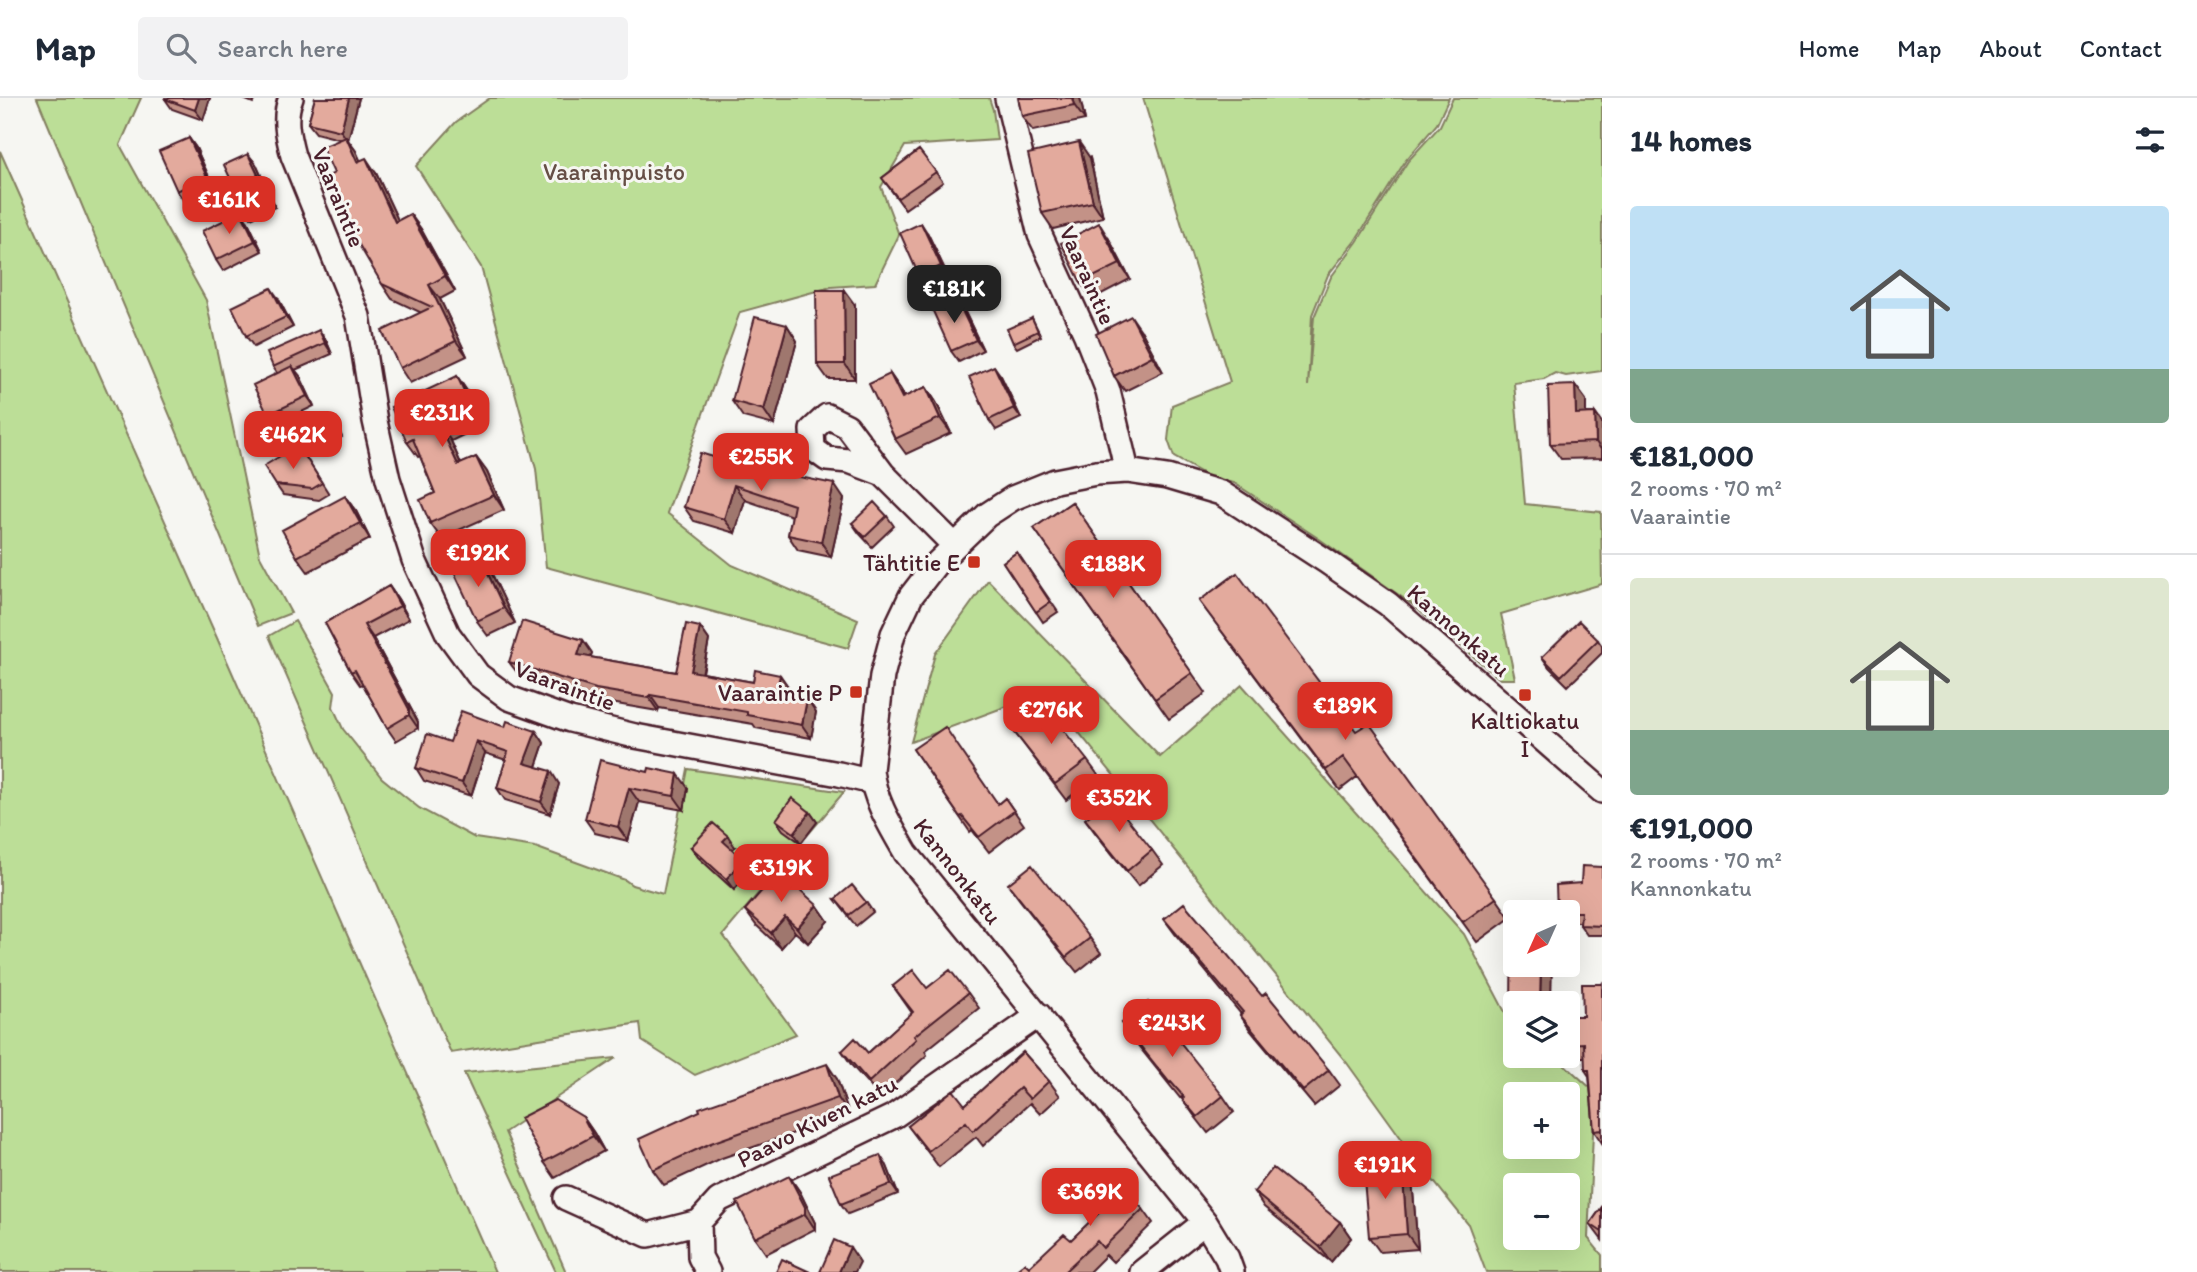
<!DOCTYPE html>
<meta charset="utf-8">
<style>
body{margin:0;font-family:Itim,sans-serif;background:#f2f2f3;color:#1f2937;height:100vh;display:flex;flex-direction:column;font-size:26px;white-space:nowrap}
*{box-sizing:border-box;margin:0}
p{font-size:23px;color:#747a83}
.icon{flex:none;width:38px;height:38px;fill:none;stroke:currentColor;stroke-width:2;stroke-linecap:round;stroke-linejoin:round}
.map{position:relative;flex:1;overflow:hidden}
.drawer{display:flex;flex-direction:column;background:#fff;width:595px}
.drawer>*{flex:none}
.needle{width:46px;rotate:225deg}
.tools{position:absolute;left:1503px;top:802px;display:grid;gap:14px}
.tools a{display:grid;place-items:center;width:77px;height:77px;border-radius:7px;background:#fff;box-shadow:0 7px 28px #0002;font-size:35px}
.price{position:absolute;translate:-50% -60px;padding:0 16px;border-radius:14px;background:#d93025;color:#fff;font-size:23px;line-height:46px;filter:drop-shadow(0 2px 4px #0008)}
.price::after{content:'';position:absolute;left:50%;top:42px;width:21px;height:16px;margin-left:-10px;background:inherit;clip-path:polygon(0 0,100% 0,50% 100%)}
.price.on{background:#222;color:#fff}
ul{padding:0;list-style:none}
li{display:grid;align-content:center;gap:14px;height:371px;padding:0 28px}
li+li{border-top:2px solid #e0e1e3}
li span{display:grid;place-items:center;height:217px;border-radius:7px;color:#555}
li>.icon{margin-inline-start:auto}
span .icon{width:126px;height:126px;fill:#fffc;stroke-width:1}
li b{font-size:30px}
h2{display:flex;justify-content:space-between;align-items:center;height:84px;padding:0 28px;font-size:30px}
header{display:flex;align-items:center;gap:42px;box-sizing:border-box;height:98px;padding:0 35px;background:#fff;border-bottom:2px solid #e0e1e3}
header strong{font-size:33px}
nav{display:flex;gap:38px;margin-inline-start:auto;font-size:24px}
.search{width:490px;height:63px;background:#f2f2f3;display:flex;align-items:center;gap:18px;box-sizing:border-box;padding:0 24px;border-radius:7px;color:#747a83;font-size:26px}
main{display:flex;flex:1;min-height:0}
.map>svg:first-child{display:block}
</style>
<header>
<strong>Map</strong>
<div class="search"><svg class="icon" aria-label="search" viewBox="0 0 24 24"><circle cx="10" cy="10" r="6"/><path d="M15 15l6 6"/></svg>Search here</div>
<nav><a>Home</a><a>Map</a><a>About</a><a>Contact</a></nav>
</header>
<main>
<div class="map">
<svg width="1602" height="1174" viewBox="0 0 1602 1174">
<rect width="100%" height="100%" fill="#f6f6f2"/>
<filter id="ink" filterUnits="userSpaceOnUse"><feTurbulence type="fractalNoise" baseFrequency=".0143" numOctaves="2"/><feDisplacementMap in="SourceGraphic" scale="14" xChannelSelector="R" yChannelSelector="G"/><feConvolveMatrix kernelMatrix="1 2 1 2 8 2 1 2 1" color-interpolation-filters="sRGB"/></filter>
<g filter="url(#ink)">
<path fill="#bcde97" stroke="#837e61" stroke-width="2" fill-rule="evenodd" d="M37,0H141L120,47L206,202L260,458L291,515L258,528Z
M490,0H989L993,12L997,42L905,48L881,89L899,137L875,186L831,189L740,214L667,415L732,467L858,521L848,550L546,469L536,371L481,169L416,68L456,24Z
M1143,0H1449L1437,26L1406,62L1355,143L1328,177L1312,217L1308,288L1314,219L1331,179L1357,144L1408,63L1440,28L1453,0H1602V273L1566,278L1555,275L1544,281L1514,285L1525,406L1601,414L1602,486L1501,516L1515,581H1500L1413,507L1318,440L1234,385L1213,381L1174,359L1168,342L1172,307L1230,284Z
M0,53L217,540L495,1174H0Z
M988,482L1160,659L1242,587L1464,836L1505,914L1515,923L1516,957H1554L1595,994L1588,1140L1602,1157V1174H1486L1468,1126L1419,1065L1347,965L1064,616L1029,600L911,644L935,556ZM1516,996H1568V1048H1516ZM1516,1087H1568V1139H1516Z
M295,523L335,594L333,609L343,631L382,680L419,710L475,740L535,749L625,782L632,787L663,796L688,671L844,694L723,837L796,936L695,977L642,943L640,925L451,955L269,538Z
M616,960L505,1034L566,1174H556L464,975Z"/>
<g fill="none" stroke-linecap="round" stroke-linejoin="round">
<defs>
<path id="minor" d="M291,0C283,19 288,39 293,58L358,218L375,323L388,381L414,462L448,536L478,577L509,600L570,622L635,638L839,676L872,684
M1007,0L1040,137L1086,237L1108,293L1127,373
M883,376L849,363L827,361L813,351L812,332L827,318L847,328L883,376L954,447
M566,1100L648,1137L699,1124
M708,1174L700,1159L699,1124L719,1102L894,1018L1039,917
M1142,1174L1205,1124
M1232,1174L1227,1160L1205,1124L906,755C891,729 874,702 871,672L882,578L893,536L911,498L935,467L987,417L1013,400L1055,383L1096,375L1127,373L1167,379L1221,395L1326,463L1388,506L1602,693"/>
</defs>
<use href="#minor" stroke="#4a1f2b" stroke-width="28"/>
<use href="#minor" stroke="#f6f6f2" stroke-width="23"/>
</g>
<path fill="#c39287" stroke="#4a1f2b" stroke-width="2" d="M210,0L203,22L172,11L165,1Z
M241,0H255L253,5Z
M315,0H359L348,42L356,53L360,63L376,75L398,123L410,116L421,131L455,193L440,201L467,258L410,285L400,270L422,215L392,201L382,186L334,75L339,41L316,35L308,25Z
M1080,0L1085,22L1033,33L1022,18Z
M189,40L196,50L214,90L184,103L177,93Z
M919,52L943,84L905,111L882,80Z
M248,56L256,66L275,109L251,120L244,110Z
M1090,60L1103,119L1053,131L1042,115Z
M248,124L262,153L223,173L216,162Z
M928,136L948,178L927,188L919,178Z
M1109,141L1130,181L1092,201L1081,185Z
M278,200L293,229L254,249L246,238Z
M956,200L963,210L983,252L959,264L951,253Z
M855,207V281H828L817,266Z
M1032,220L1041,238L1017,250L1013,245Z
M787,227L797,243L774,327L743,319L732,303Z
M319,232L326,242L332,256L295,272L300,278L314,308L275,327L268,317L277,275L273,269Z
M1142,234L1163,274L1125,293L1114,278Z
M890,276L901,292L905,299L926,289L936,304L951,335L906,356L895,341Z
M457,278L467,293L484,327L451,343L461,366L476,359L487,374L504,412L441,440L430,425L435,395L420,358L418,359L407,344Z
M1001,278L1021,320L996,332L989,322Z
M1575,287L1586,302V315H1595L1602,325V360L1561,361L1550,346Z
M336,325L342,339L319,350L315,345Z
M298,347L329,396L319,402L283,397L276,387Z
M760,373L790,377L844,401L831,459L798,452L788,437L792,418L745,402L735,435L694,423L684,409Z
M1072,404L1206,595L1169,621L1034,430Z
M356,413L370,441L308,474L297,459Z
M887,418L894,428L872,449L859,435L852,425Z
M1017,454L1058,514L1043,524L1003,464Z
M480,459L491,474L515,525L488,538L477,523Z
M389,488L398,501L409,521L373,540L418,624V630L396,643L387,630L363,586L360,587L351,574L325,525Z
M1199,503L1496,800L1510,820L1477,844L1357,679L1340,692Z
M700,529L709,542L703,575L753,584L780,577L789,590L787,597L807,601L816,614L811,640L756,630L753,626L659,610L658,613L605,604L519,577L509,564L583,542L592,555L590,559L676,574Z
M1598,542L1602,548V555L1568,588L1549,569L1542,559Z
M505,629L536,633L544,645L536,669L559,686L550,716L505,702L497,690L506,662L485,655L471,698L424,683L416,670L450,644Z
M1015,635L1087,662L1098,677L1066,702Z
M913,651L998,706L1005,700L1024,727L989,754L972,732L970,734Z
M648,674L688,690L684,712L639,704L628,743L595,735L585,721Z
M810,714L817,724L801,745L783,732L776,722Z
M1085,721L1152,752L1163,767L1138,788L1096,736Z
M691,749H735L732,751L751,773L734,792L698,759Z
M1602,769V837H1587L1580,827V824H1568V814L1581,785Z
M1008,786L1090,840L1101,855L1077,874L1019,801Z
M835,801L866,804L873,814L856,828Z
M817,807L828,823L808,845L795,834L781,850L756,827L745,812Z
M1164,821L1329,972L1340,987L1314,1008L1250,932L1240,917L1241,916L1175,836Z
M1602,886V1045L1594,1033L1589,978L1585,972V959L1567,960L1565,957H1568V918H1583Z
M893,888L927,890L968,895L979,910L925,953L927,957L880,999L852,968L842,953L868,955L912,915Z
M1122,925L1223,998L1234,1014L1208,1035L1193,1016L1182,1000V999L1180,1000L1132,940Z
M1023,954L1049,983L1060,998L1040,1016L1030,1005L983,1048L976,1039L939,1069L908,1028L965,1007Z
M837,981L849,1016L722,1060L664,1087L653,1072L700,1013Z
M583,1019L594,1035L604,1053L555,1080L544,1064Z
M887,1068L898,1096L848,1116L841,1106Z
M789,1078L800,1094L815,1125V1131L766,1156L755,1140Z
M1412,1082L1418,1151L1380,1154L1369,1139Z
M1087,1094L1143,1111L1153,1125L1113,1164L1106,1157L1089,1174H1014L1029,1169L1071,1142L1101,1113Z
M1254,1094L1340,1124L1351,1140L1331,1164L1264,1109Z
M1602,1109V1142L1590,1126Z"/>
<path fill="#9f776e" stroke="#4a1f2b" stroke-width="2" d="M199,0H210L203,22L195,12Z
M349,0H359L348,42L356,53L368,79L357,64L348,43L341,33Z
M1072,0H1080L1085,22L1074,7Z
M189,40L196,50L214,90L207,79Z
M1079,44L1090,60L1103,119L1093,104Z
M248,56L256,66L275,109L268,98Z
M366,60L376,75L406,139L395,124Z
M241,114L248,124L262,153L255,143Z
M410,116L421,131L455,193L445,178Z
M921,125L928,136L948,178L941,168Z
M1099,125L1109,141L1130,181L1120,166Z
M429,187L440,201L467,258L456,243Z
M271,190L278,200L293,229L286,219Z
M844,192L855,207V281L845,266Z
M956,200L963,210L983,252L976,242Z
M1131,218L1142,234L1163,274L1152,258Z
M787,227L797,243L774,327L764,312Z
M319,232L326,242L332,256L325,245Z
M292,268L300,278L314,308L307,298Z
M994,268L1001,278L1021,320L1014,310Z
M890,276L901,292L912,316L902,300Z
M457,278L467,293L484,327L473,312Z
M1575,287L1586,302V331L1576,316Z
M926,289L936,304L951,335L940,320Z
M1595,315L1602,325V353L1596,344Z
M440,328L451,343L468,382L458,367Z
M476,359L487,374L504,412L494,397Z
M834,386L844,401L831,459L821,444Z
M734,387L745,402L735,435L724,421Z
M345,398L356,413L370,441L360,425Z
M480,459L491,474L515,525L504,510Z
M389,488L398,501L409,521L400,508Z
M364,527L373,540L418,624V630L409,617Z
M700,529L709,542L700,586L691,573Z
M583,542L592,555L587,570L578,557Z
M780,577L789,590L785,608L776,595Z
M650,597L659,610L658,613L649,600Z
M807,601L816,614L811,640L802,627Z
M536,633L544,645L533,677L524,665Z
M476,643L485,655L471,698L462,685Z
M551,673L559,686L550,716L541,704Z
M678,676L688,690L684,712L674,698Z
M629,690L639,704L628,743L618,729Z
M810,714L817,724L801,745L794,735Z
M728,738L735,749L730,753L723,743Z
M744,762L751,773L734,792L726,781Z
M817,807L828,823L808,845L797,830Z
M785,819L795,834L781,850L771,835Z
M1541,866H1552L1551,905H1540Z
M827,966L837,981L849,1016L838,1000Z
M583,1019L594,1035L604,1053L593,1038Z
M880,1057L887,1068L898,1096L891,1086Z
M1402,1067L1412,1082L1418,1151L1407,1136Z
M789,1078L800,1094L815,1125V1131L805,1116Z
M1340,1124L1351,1140L1331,1164L1320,1149Z
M850,1149L860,1164L855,1174H839Z"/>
<path fill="#e3aa9d" stroke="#4a1f2b" stroke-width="2" d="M165,0H199L195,12L165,1Z
M315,0H349L341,33L308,25Z
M1018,0H1072L1074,7L1022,18Z
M346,39L357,64L366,60L395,124L410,116L445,178L429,187L456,243L400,270L382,233L432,209L382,186L345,123L325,80L334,75L322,49Z
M189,40L207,79L177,93L159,53Z
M1079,44L1093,104L1042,115L1028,56Z
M919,52L936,74L898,100L882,80Z
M248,56L268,98L244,110L224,67Z
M241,114L255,143L216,162L202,133Z
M921,125L941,168L919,178L900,135Z
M1099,125L1120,166L1081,185L1061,145Z
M271,190L286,219L246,238L232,209Z
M816,192H844L845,266H817Z
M956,200L976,242L951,253L932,211Z
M1131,218L1152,258L1114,278L1096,236Z
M755,219L787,227L764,312L732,303Z
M1032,220L1038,233L1013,245L1007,231Z
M319,232L325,245L273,269L267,255Z
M292,268L307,298L268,317L253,287Z
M994,268L1014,310L989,322L969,279Z
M890,276L902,300L926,289L940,320L895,341L869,286Z
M457,278L473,312L440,328L458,367L476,359L494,397L430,425L420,402L435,395L413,341L407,344L391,309Z
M1575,287L1576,316L1595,315L1596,344L1550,346L1548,288Z
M332,320L339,334L315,345L309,330Z
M298,347L322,385L312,391L276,387L264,368Z
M700,355L760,373L762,367L790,377L834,386L821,444L788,437L794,407L734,387L724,421L684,409Z
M345,398L360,425L297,459L282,432Z
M874,404L887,418L865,439L852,425Z
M1072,404L1192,575L1155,601L1034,430Z
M1017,454L1050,504L1036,514L1003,464Z
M480,459L504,510L477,523L453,472Z
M1237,475L1356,633L1369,625L1496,800L1463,824L1343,659L1326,672L1199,503Z
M389,488L400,508L364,527L409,611V617L387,630L355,572L351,574L325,525Z
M522,523L583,542L578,557L676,574L686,526L700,529L691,573L753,584L755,572L780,577L776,595L807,601L802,627L747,617V614L650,597L649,600L596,591L509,564Z
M1579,523L1598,542L1561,578L1542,559Z
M1047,611L1087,662L1055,686L1015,635Z
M461,613L505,629L507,623L536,633L524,665L551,673L541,704L497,690L508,654L476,643L462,685L416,670L427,636L450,644Z
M945,629L998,706L1005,700L1014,713L979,739L962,718L960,719L913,651Z
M600,662L648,674L649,670L678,676L674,698L629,690L618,729L585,721Z
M792,700L810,714L794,735L776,722Z
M1111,700L1152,752L1127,773L1085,721Z
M713,725L728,738L723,743L744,762L726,781L691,749Z
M1032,767L1090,840L1066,859L1008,786Z
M1582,768L1602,769V828L1580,827L1581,814H1557L1556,787L1581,785Z
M779,773L817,807L797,830L785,819L771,835L745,812Z
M852,787L866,804L849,817L835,801Z
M1184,805L1262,898L1266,895L1329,972L1303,993L1240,917L1243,914L1164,821Z
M1512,822H1516V866H1541L1540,905H1516V908H1511Z
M913,872L927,890L950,872L968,895L914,938L916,941L869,984L842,953L855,940L868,955L913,914L893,888Z
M1582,886H1602V1032L1594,1033L1589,972H1585L1584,945L1568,946V918H1583Z
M1148,904L1223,998L1197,1019L1182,1001L1184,999L1171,984L1170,985L1122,925Z
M1023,954L1049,983L1030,1001L1020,990L973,1033L966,1024L928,1053L908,1028L953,992L965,1007Z
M827,966L838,1000L711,1045L653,1072L639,1041L700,1013L699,1010Z
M555,1002L583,1019L593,1038L544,1064L520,1020Z
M880,1057L891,1086L841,1106L829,1077Z
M1402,1067L1407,1136L1369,1139L1363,1070Z
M1273,1070L1340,1124L1320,1149L1254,1094Z
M1107,1075L1143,1111L1103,1150L1097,1143L1064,1174H1014L1025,1165L1029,1169L1064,1136L1071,1142L1103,1111L1087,1094Z
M789,1078L805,1109V1116L755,1140L737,1104Z
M1602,1109V1134L1590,1126Z
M834,1142L850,1149L839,1174H820Z
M782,1161L810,1174H776Z"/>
</g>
<g fill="#c8321e" stroke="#f6f6f2" stroke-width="2.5">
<rect x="967" y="457" width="14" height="14" rx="3.5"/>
<rect x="849" y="587" width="14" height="14" rx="3.5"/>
<rect x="1518" y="590" width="14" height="14" rx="3.5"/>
</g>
<g text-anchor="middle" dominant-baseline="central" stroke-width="6" stroke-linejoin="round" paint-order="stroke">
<g font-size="24" fill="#664f46" stroke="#f6f6f2">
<text x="614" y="73">Vaarainpuisto</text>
</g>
<g font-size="24" fill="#4a1f2b" stroke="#f6f6f2">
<text transform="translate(339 99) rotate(68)">Vaaraintie</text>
<text transform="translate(1088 177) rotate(66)">Vaaraintie</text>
<text transform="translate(1459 532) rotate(41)">Kannonkatu</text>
<text transform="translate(565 587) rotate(20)">Vaaraintie</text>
<text transform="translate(958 773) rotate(52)">Kannonkatu</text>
<text transform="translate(817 1023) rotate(-27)">Paavo Kiven katu</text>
</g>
<g font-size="24" fill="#4a1f2b" stroke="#f6f6f2" text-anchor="end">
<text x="960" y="464">Tähtitie E</text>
<text x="842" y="594">Vaaraintie P</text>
<text x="1525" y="622" text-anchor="middle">Kaltiokatu<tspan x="1525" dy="28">I</tspan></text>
</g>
</g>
</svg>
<div class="tools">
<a><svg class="needle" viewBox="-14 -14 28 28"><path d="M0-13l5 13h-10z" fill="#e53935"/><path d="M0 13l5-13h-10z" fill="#747a83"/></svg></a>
<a><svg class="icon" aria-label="layers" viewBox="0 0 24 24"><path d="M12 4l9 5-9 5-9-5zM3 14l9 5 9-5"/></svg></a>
<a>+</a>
<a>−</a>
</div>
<b class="price" style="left:229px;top:138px">€161K</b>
<b class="price on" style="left:954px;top:227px">€181K</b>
<b class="price" style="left:442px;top:351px">€231K</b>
<b class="price" style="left:293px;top:373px">€462K</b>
<b class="price" style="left:761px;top:395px">€255K</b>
<b class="price" style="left:478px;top:491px">€192K</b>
<b class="price" style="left:1113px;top:502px">€188K</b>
<b class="price" style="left:1345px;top:644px">€189K</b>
<b class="price" style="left:1051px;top:648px">€276K</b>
<b class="price" style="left:1119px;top:736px">€352K</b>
<b class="price" style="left:781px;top:806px">€319K</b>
<b class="price" style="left:1172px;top:961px">€243K</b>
<b class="price" style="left:1385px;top:1103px">€191K</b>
<b class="price" style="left:1090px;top:1130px">€369K</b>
</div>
<section class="drawer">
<h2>14 homes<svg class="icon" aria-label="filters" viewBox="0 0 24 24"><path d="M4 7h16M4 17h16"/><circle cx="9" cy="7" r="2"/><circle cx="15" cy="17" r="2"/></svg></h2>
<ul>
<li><span style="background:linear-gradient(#bfe0f5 75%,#7fa58c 0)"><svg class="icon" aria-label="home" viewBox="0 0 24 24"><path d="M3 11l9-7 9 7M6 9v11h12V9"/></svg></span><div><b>€181,000</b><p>2 rooms · 70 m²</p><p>Vaaraintie</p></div></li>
<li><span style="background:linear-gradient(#dfe7d0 70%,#7fa58c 0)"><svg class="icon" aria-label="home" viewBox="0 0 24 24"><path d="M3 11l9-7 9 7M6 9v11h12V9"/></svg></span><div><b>€191,000</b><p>2 rooms · 70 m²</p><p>Kannonkatu</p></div></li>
</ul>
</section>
</main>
